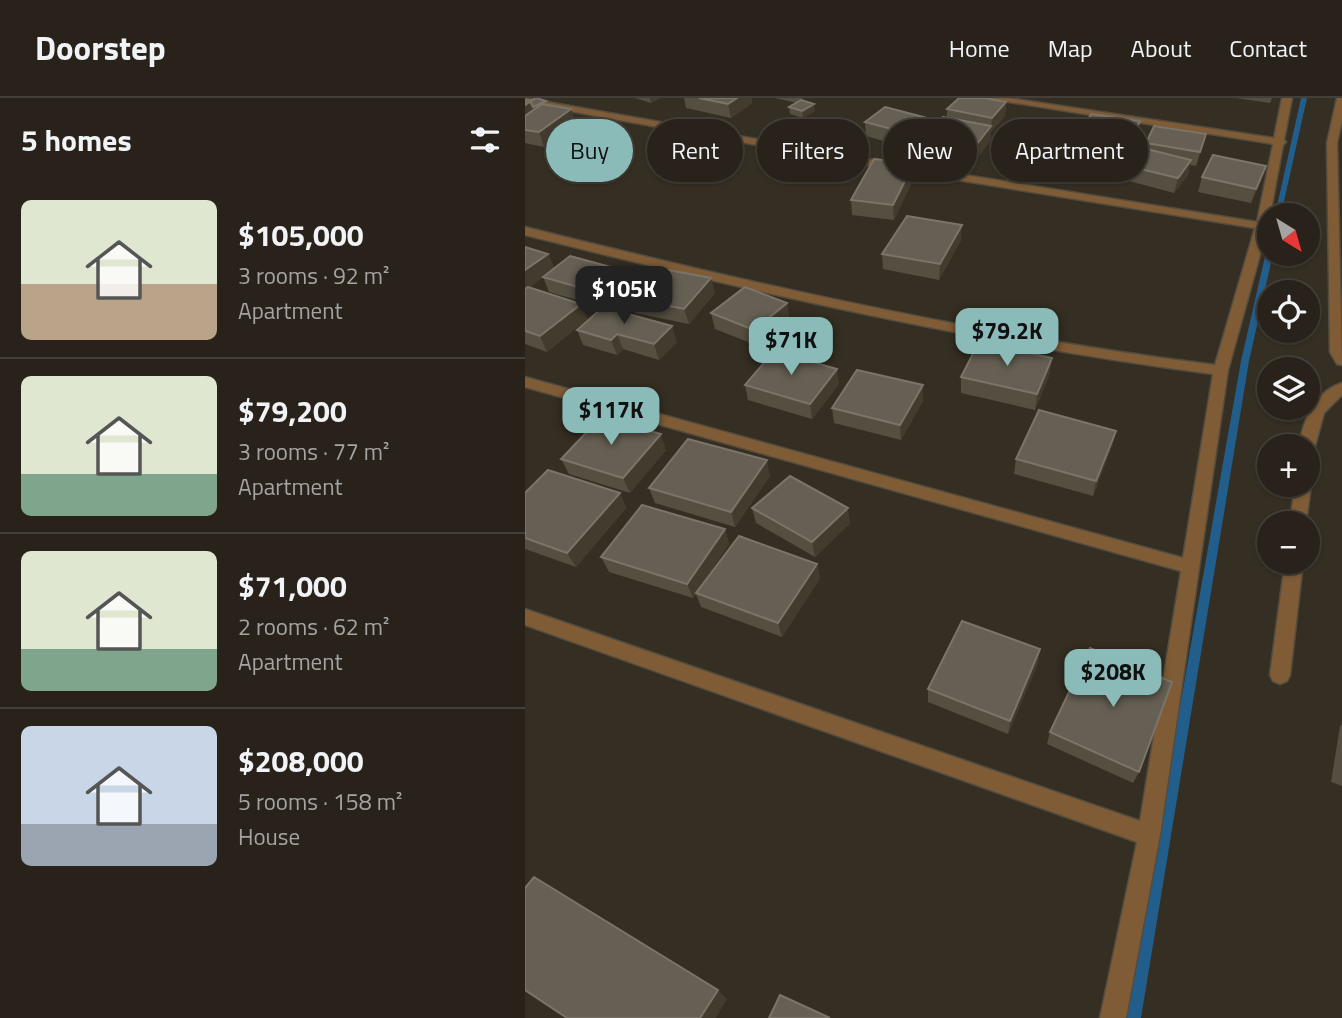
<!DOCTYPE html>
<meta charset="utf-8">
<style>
body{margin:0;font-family:"Titillium Web",sans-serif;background:#342f27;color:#f1f3f6;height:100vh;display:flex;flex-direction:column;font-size:26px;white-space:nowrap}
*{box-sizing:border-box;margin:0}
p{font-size:23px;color:#a5a4a2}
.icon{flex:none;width:38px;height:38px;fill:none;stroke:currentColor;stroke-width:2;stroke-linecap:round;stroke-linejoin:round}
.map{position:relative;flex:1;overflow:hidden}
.drawer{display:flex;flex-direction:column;background:#28221a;width:525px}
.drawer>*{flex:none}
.guide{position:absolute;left:21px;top:21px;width:665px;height:63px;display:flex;gap:14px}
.needle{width:46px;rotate:143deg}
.tools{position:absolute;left:732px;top:105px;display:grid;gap:14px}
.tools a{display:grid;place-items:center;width:63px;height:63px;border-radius:50%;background:#28221a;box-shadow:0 2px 5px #0004,0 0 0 2px #443f39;font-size:35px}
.price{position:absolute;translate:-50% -60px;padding:0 16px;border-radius:14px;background:#8bbbb9;color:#111;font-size:23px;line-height:46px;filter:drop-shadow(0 2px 4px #0008)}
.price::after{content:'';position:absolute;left:50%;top:42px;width:21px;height:16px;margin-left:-10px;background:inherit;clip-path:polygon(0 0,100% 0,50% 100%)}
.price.current{background:#222;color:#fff}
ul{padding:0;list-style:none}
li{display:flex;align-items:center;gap:21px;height:175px;padding:0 21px}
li+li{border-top:2px solid #443f39}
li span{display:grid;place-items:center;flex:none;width:196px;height:140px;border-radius:10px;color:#555}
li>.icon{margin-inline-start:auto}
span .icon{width:84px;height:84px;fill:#fffc;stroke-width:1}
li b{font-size:30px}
h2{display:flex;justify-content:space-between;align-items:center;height:84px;padding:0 21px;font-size:30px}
.tag{padding:0 24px;border-radius:32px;background:#28221a;box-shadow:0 2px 5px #0004,0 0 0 2px #443f39;font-size:24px;line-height:63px}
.tag.current{background:#8bbbb9;color:#111}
header{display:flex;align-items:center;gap:42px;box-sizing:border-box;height:98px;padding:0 35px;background:#28221a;border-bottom:2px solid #443f39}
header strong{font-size:33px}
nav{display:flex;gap:38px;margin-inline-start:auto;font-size:24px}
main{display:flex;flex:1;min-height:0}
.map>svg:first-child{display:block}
</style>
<header>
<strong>Doorstep</strong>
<nav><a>Home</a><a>Map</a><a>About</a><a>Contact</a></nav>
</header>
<main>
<section class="drawer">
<h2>5 homes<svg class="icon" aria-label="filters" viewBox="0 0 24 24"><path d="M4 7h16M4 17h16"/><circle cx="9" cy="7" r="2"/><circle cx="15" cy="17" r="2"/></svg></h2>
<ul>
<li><span style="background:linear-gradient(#dfe7d0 60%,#b9a48a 0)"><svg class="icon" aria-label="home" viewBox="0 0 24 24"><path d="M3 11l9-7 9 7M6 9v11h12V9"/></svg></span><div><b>$105,000</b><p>3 rooms · 92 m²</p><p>Apartment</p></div></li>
<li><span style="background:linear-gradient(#dfe7d0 70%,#7fa58c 0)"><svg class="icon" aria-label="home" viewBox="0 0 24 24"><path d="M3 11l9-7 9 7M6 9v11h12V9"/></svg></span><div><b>$79,200</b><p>3 rooms · 77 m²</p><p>Apartment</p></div></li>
<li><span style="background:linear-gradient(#dfe7d0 70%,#7fa58c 0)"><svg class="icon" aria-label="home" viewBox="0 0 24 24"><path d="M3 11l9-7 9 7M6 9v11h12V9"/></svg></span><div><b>$71,000</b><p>2 rooms · 62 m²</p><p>Apartment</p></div></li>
<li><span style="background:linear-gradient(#c9d6e8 70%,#9aa5b1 0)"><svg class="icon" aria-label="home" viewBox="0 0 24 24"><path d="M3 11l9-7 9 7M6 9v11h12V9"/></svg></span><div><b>$208,000</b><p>5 rooms · 158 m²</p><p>House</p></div></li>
</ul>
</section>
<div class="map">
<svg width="817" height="920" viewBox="0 0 817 920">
<rect width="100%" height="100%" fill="#352e22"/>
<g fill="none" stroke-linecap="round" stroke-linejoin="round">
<path fill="#225e8c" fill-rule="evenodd" d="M776,0H782L756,117H750Z
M741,154L748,156L724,263L616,920H600L716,263Z"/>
<defs>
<path id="street" d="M0,0L371,66L732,124L748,46L459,0H483L749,40L757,0H767L759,42L761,44L758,47L743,128L703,272L635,737L601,920H575L612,744L0,527V511L615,723L656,473L0,289V279L658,460L688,276C455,246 228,194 0,137V129C228,186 457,238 690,267L730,130L371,72L0,5Z
M812,0H817V22L812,45L817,267L812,266L805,254L802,45Z
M817,285V297L799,315L790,348L782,353V348H774C778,323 790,293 817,285Z
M782,382L786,387L781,425H765L770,387H782Z
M760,464H778L765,577L762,583L755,586L748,583L745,577Z"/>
</defs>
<use href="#street" stroke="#524c40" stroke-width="3"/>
<use href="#street" fill="#7f5c36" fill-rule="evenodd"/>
</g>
<path fill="#554f42" d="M110,0H135L126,5Z
M159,0H227V5L206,20L161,10Z
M250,0H278L274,3L290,13L278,20L265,16L264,9L272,5Z
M711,0H747L745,5Z
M0,2L23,7L51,25L19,49L0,45Z
M481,4L480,18L466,34V42L452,60L402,51V36L422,20V11Z
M402,20V34L383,50L341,38L340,24Z
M615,23L612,37L604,54L596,53L594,64L586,83L538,75L539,61L555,42L557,32Z
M681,36L671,68L665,67L663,77L649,95L604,83L607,69L619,54L621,45Z
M532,37L531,51L522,71L470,64L471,49Z
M389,65V80L369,122L327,117L326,102Z
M677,79L736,82L726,105L673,94Z
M436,142L414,182L358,171L357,156Z
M0,149L23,156L29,170L93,171L99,186L73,208L24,194L18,179L4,190L56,206L62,221L22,254L0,246Z
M190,195L164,226L110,215L105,200Z
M262,205L264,221L233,248L190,231L186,215Z
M78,209L152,244L134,262L98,251L92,257L58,247L52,232Z
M525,275L510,312L436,295V279Z
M314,286L287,321L223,302L220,287Z
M398,287V303L376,342L309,325L307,310Z
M591,333L587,348L568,398L489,376L491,361Z
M141,352L105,395L44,376L36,361Z
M245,378L210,429L130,405L124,390Z
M0,395H95L101,410L51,469L0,451Z
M227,410L325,425L290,459L231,425Z
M200,431L204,446L179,483L292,466L295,480L257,539L176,509L171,496L168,500L84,474L76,459Z
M513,565L483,636L403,604V591Z
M817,626V688L806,684L815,628Z
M525,634L614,674L608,685L522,646Z"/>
<path fill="#423b2e" d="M125,0H135L126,5Z
M212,0H227V5L206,20L203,6Z
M6,3L11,17L0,25V7Z
M481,4L480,18L466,34L467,20Z
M289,6L290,13L278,20L277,13Z
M46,11L51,25L19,49L14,34Z
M402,20V34L383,50L382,35Z
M615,23L612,37L604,54L607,40Z
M466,28V42L452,60V46Z
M532,37L531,51L522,71L524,56Z
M597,49L594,64L586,83L588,69Z
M666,62L663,77L649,95L653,80Z
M389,65V80L369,122L368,107Z
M741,68L736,82L726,105L731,91Z
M437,127L436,142L414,182L415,166Z
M23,156L29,171L0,193V172Z
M93,171L99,186L73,208L67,193Z
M186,180L190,195L164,226L159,211Z
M262,205L264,221L233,248L229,232Z
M56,206L62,221L22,254L15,238Z
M147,228L152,244L134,262L129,246Z
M92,236L98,251L92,257L86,242Z
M527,260L525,275L510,312L512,296Z
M312,271L314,286L287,321L285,306Z
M398,287V303L376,342L375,327Z
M591,333L587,348L568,398L571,383Z
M136,336L141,352L105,395L98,380Z
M242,362L245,378L210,429L206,414Z
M95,395L101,410L51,469L42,455Z
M323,410L325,425L290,459L287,444Z
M200,431L204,446L168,500L162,486Z
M292,466L295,480L257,539L253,525Z
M515,551L513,565L483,636L485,623Z
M193,892L202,901L191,920H175Z"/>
<path fill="#665f53" stroke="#7b7469" stroke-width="2" d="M11,0L21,3L8,9L5,3Z
M174,0H212L203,6Z
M434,0H459L481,4L467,20L422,11Z
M0,2L6,3L0,7Z
M276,2L289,6L277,13L264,9Z
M17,6L46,11L14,34L0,32V18Z
M360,9L402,20L382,35L340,24Z
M566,16L615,23L607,40L557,32Z
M418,19L466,28L452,46L402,36Z
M629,28L681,36L675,54L621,45Z
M482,30L532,37L524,56L471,49Z
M550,42L597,49L588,69L539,61Z
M622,51L666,62L653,80L607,69Z
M688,57L741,68L731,91L677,79Z
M349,61L389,65L368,107L326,102Z
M382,118L437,127L415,166L357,156Z
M0,149L23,156L0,172Z
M45,158L93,171L67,193L18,179Z
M133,170L186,180L159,211L105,200Z
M3,189L56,206L15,238L0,233V191Z
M220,189L262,205L229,232L186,215Z
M78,209L147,228L129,246L92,236L86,242L52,232Z
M454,244L527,260L512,296L436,279Z
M249,253L312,271L285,306L220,287Z
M332,272L398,287L375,327L307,310Z
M514,312L591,333L571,383L491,361Z
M76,319L136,336L98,380L36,361Z
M163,341L242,362L206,414L124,390Z
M23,372L95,395L42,455L0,440V395Z
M265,378L323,410L287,444L227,410Z
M117,407L200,431L162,486L76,459Z
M214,438L292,466L253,525L171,495Z
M437,523L515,551L485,623L403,591Z
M565,550L647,584L614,674L525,634Z
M9,779L193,892L175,920H42L0,892V790Z
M255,897L305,920H244Z"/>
</svg>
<div class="tools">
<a><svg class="needle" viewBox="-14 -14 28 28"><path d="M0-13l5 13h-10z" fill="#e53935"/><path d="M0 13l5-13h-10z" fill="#a5a4a2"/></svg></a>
<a><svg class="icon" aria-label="locate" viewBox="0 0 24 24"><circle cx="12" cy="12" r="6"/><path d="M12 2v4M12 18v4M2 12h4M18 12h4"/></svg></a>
<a><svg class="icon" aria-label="layers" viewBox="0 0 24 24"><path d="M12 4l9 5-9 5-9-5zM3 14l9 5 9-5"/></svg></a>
<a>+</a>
<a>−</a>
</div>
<b class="price current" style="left:99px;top:228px">$105K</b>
<b class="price" style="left:482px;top:270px">$79.2K</b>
<b class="price" style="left:266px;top:279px">$71K</b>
<b class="price" style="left:86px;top:349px">$117K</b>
<b class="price" style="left:588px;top:611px">$208K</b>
<div class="guide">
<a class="tag current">Buy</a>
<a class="tag">Rent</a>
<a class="tag">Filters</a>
<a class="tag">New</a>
<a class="tag">Apartment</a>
</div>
</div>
</main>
